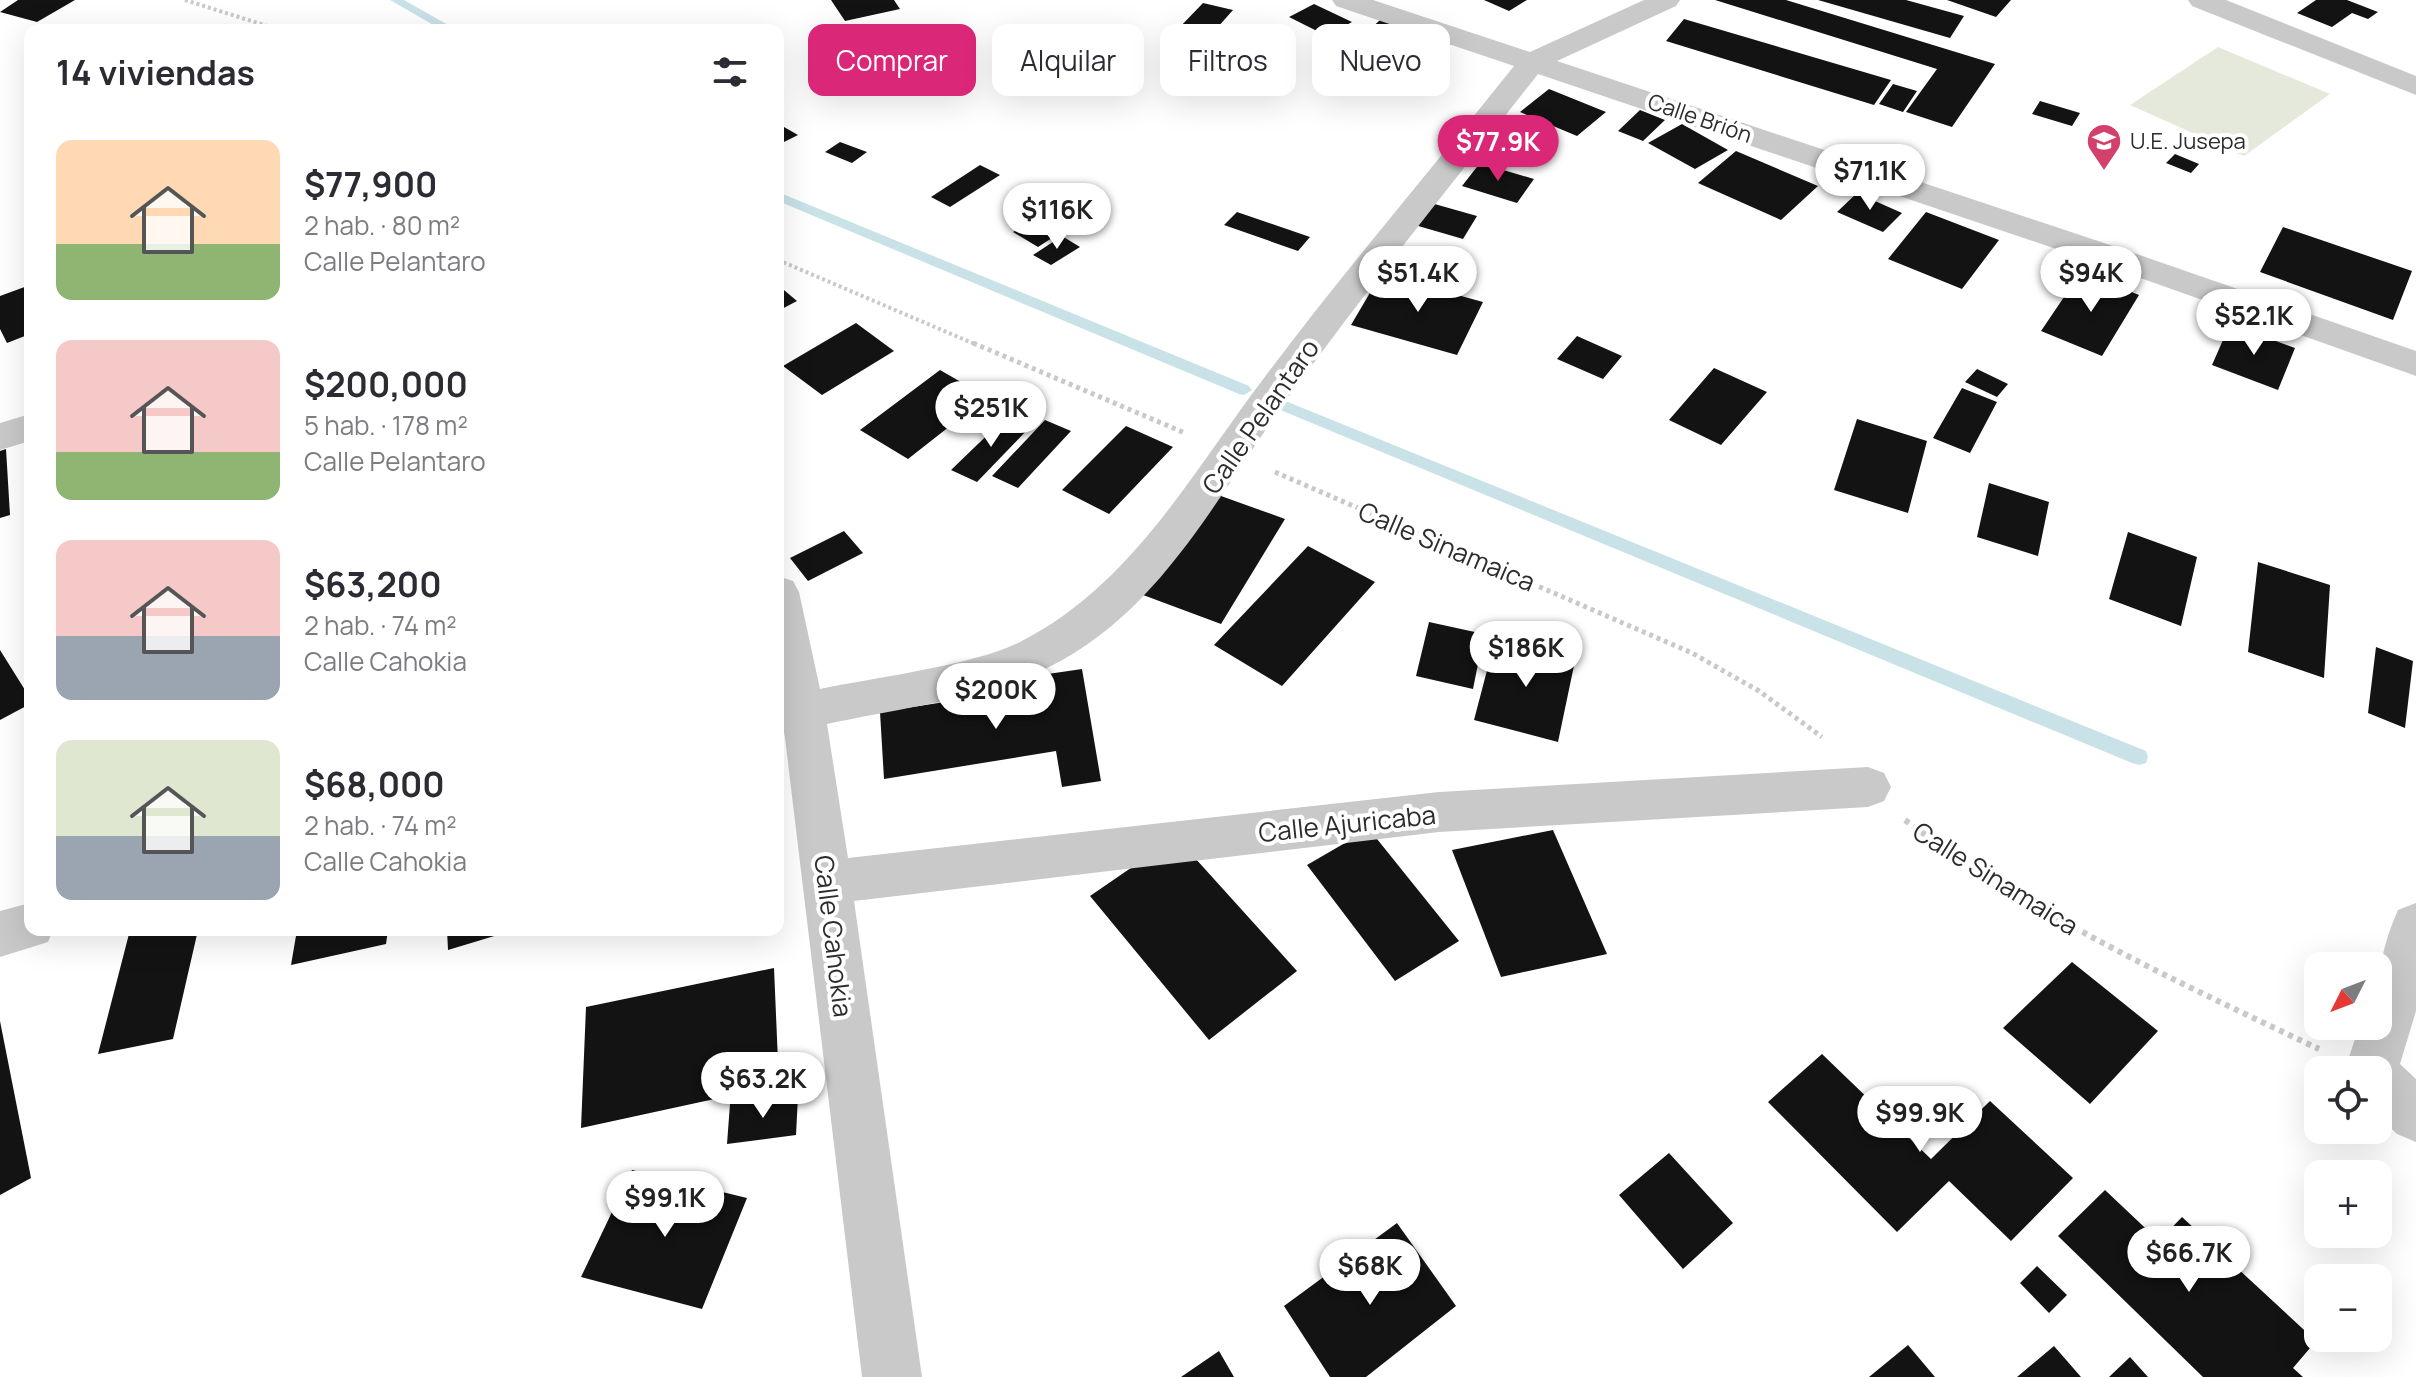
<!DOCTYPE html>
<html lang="es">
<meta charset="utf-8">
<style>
body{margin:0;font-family:Manrope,sans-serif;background:#f2f2f3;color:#2b2b33;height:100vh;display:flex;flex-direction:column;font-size:30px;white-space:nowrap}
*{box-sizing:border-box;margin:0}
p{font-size:26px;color:#7c7c81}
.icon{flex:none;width:44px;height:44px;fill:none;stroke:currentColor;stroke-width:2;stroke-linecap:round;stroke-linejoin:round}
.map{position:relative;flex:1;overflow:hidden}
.drawer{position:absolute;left:24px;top:24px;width:760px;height:912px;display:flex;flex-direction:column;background:#fff;border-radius:16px;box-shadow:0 8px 32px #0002}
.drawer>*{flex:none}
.top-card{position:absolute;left:808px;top:24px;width:760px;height:72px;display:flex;gap:16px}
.needle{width:52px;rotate:228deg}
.controls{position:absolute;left:2304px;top:952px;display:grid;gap:16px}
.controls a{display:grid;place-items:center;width:88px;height:88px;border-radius:16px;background:#fff;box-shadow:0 8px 32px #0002;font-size:40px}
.price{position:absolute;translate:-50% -68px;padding:0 18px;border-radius:28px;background:#fff;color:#222;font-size:26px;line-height:52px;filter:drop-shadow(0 2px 4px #0008)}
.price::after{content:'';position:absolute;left:50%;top:48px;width:24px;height:18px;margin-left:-12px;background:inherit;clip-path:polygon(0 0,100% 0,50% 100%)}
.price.on{background:#db2777;color:#fff}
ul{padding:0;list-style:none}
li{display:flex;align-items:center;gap:24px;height:200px;padding:0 32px}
li span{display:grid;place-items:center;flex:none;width:224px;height:160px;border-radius:16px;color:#555}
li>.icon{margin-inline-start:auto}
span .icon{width:96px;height:96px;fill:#fffc;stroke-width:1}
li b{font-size:34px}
h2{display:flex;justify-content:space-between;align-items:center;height:96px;padding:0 32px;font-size:34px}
.tag{padding:0 28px;border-radius:16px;background:#fff;box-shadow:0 8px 32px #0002;font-size:28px;line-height:72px}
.tag.on{background:#db2777;color:#fff}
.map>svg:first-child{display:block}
</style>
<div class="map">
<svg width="2416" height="1377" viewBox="0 0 2416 1377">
<rect width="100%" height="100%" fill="#fff"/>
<path fill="#e5e9db" d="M2218,47L2330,94L2244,156L2130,105Z"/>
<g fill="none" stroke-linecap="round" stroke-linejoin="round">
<path fill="#c9e2e7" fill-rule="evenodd" d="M390,0H404L457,30H442Z
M778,192L1249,386L1252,390L1244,395L1239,394L778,201Z
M1283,400L2146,751L2148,757L2146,763L2139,765L2132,763L1278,409V401Z"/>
</g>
<path fill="#131313" d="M18,0H75L37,22L0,12Z
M831,0H894L900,9L845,21Z
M1484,0H1527L1509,11Z
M1715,0H1786L1995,64L1952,127L1906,112L1937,69Z
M1818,0H1906L1964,16L1950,38Z
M1947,0H2011L1996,17Z
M2316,0H2347L2378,12L2368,19L2352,13L2332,27L2297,13Z
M1203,3L1233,10L1209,37L1178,29Z
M1314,4L1352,22L1327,36L1289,17Z
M1684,19L1891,80L1874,105L1666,41Z
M1380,20L1452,43L1416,79L1342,55Z
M1893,84L1917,91L1903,112L1879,104Z
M1549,89L1606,112L1577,136L1520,112Z
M2040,101L2080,113L2072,126L2032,114Z
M1640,110L1665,120L1643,141L1618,131Z
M1682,124L1728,150L1695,169L1648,143Z
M784,127L798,135L782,143L778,140V130Z
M840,142L867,152L852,163L825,152Z
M1736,151L1818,186L1781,220L1698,183Z
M2175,154L2199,164L2191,173L2166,163Z
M1480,163L1534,179L1517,203L1462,186Z
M980,165L1000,175L950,207L931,197Z
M1857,193L1902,213L1883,232L1837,212Z
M1424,201L1477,216L1463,239L1408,223Z
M1237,212L1310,237L1298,251L1224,225Z
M1926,212L1999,240L1962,289L1888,259Z
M1028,223L1052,238L1038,247L1013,232Z
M2283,227L2412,271L2393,320L2260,272Z
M1062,236L1080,247L1051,265L1033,255Z
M1396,247L1463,263L1452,287L1384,270Z
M2081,272L2139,295L2102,356L2041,331Z
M1381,274L1483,302L1457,355L1351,325Z
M30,285V334L7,343L0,329V296Z
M778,285L797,301L778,311Z
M856,323L894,351L822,395L783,366Z
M2230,324L2295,348L2278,390L2212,365Z
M1577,336L1622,356L1603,379L1557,359Z
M1714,368L1767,392L1721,445L1669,420Z
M1977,369L2008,384L1997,397L1965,382Z
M940,370L987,397L908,459L860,430Z
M1962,388L1997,402L1970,453L1933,438Z
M1007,416L1030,427L977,482L951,470Z
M1857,419L1927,441L1908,513L1834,490Z
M1045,420L1071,431L1018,488L992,476Z
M1126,426L1173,447L1109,514L1062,490Z
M6,449L10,515L0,518V451Z
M1989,483L2049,502L2038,556L1977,537Z
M1196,487L1285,519L1221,624L1127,589Z
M844,531L863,553L808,581L790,558Z
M2128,532L2197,557L2181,626L2109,599Z
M1308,546L1375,582L1282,686L1214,645Z
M2258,562L2330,585L2324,678L2248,652Z
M1429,622L1484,634L1473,689L1416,676Z
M1496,636L1576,656L1558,742L1474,720Z
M2376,647L2413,661L2405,728L2368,713Z
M0,650L30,698V704L0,720Z
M1082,669L1101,781L1062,787L1056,751L884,779L880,712L1043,687L1041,675Z
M1369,829L1459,941L1395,981L1307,865Z
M1553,830L1607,954L1501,977L1452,850Z
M1176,837L1297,971L1209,1040L1090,896Z
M130,930H198L173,1039L98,1054Z
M297,930H388L386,944L291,965Z
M447,930H511V931L448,950Z
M2072,962L2158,1031L2090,1104L2003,1028Z
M774,968L779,1085L581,1128L586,1007Z
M0,1021L31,1178L0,1195Z
M1822,1054L1931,1159L1990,1101L2073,1178L2011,1241L1949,1181L1897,1232L1768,1102Z
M798,1096L796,1135L727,1144L730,1104Z
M1669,1153L1733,1223L1683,1269L1619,1195Z
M632,1170L747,1198L702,1309L581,1277Z
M2105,1190L2159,1241L2182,1217L2316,1341L2293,1368L2303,1377H2203L2058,1236Z
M1397,1223L1456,1306L1366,1377H1330L1284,1306Z
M2037,1266L2067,1295L2049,1313L2020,1283Z
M1908,1345L1935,1377H1869Z
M2054,1346L2081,1377H2017Z
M1219,1351L1234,1377H1181Z
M2130,1357L2148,1377H2109Z"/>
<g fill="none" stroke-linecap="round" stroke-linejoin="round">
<path stroke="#c9c9c9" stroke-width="4" stroke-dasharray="3 3" stroke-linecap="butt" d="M185,0L280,30
M778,260L977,345"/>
<path stroke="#c9c9c9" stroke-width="5" stroke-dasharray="4 4" stroke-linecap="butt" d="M973,343L1185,433
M1275,472L1692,653L1759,691L1822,737"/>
<path stroke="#c9c9c9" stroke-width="6" stroke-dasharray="5 5" stroke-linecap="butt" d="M1905,820C2033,915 2175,981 2319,1049"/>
<path fill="#c9c9c9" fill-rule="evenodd" d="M1332,0H1373L1530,52L1644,0H1680L1676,6L1557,61L2128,251L2416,351V376L2104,265L1538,74C1455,180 1370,285 1291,394C1219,491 1163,611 1049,667C982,699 900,708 827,724L848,858L1439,792L1868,767L1884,773L1891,787L1884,801L1868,807L1439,832L854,901L922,1377H862L785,738L784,733L778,734V576L793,581L799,592L820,689C876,677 971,666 1020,642C1132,585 1191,474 1264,378C1344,271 1431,170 1514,66L1336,6Z
M2188,0H2226L2416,76V95L2192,6Z
M30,414V441L0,450V423Z
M30,903V930H53L48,942L0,957V911Z
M2416,903V1011L2400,1064L2416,1079V1142L2397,1134L2378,1116V1070H2345L2359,1026H2378C2378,979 2379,953 2398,910Z"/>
</g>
<defs>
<symbol id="school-pin" viewBox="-11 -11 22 30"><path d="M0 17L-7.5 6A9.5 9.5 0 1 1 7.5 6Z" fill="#d2406b" stroke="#fff"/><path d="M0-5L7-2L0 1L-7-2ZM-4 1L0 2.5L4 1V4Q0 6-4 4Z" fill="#fff"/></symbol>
</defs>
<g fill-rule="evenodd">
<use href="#school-pin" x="2084" y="121" width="40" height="54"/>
</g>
<g text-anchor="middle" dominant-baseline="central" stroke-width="8" stroke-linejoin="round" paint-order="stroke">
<g font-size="22" fill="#2c2c2c" stroke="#fff">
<text transform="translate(1700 118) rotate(19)">Calle Brión</text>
</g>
<g font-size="22" fill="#2c2c2c" stroke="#fff" text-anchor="start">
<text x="2130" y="141">U.E. Jusepa</text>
</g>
<g font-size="26" fill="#2c2c2c" stroke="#fff">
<text transform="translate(1260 416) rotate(-55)">Calle Pelantaro</text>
<text transform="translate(1447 546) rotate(23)">Calle Sinamaica</text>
<text transform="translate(1347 823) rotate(-6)">Calle Ajuricaba</text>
<text transform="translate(1996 878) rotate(32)">Calle Sinamaica</text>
<text transform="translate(834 936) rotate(83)">Calle Cahokia</text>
</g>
</g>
</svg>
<div class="controls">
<a><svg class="needle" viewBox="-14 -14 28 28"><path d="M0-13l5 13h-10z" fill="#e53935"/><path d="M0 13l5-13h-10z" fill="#7c7c81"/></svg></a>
<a><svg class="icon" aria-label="locate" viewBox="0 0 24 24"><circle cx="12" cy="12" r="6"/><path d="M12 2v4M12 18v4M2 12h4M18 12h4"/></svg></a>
<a>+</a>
<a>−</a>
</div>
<b class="price on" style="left:1498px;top:183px">$77.9K</b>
<b class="price" style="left:1870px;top:212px">$71.1K</b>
<b class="price" style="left:1057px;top:251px">$116K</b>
<b class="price" style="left:1418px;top:314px">$51.4K</b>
<b class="price" style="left:2091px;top:314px">$94K</b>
<b class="price" style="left:2254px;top:357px">$52.1K</b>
<b class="price" style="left:991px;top:449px">$251K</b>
<b class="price" style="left:1526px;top:689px">$186K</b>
<b class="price" style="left:996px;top:731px">$200K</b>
<b class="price" style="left:763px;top:1120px">$63.2K</b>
<b class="price" style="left:1920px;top:1154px">$99.9K</b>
<b class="price" style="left:665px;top:1239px">$99.1K</b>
<b class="price" style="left:2189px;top:1294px">$66.7K</b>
<b class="price" style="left:1370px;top:1307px">$68K</b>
<div class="top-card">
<a class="tag on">Comprar</a>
<a class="tag">Alquilar</a>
<a class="tag">Filtros</a>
<a class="tag">Nuevo</a>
</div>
<section class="drawer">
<h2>14 viviendas<svg class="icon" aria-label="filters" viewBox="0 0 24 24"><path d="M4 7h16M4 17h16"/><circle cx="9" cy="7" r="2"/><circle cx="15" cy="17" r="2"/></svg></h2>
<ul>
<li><span style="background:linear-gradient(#ffd9b3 65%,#8fb573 0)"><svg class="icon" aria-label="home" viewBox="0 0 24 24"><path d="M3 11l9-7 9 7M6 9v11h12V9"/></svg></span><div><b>$77,900</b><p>2 hab. · 80 m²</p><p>Calle Pelantaro</p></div></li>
<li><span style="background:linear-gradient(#f6c9c9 70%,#8fb573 0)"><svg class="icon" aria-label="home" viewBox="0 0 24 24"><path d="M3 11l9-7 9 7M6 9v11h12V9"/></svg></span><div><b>$200,000</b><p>5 hab. · 178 m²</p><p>Calle Pelantaro</p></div></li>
<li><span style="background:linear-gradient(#f6c9c9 60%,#9aa5b1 0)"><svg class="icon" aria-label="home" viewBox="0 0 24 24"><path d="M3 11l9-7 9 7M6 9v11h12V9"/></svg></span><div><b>$63,200</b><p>2 hab. · 74 m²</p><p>Calle Cahokia</p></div></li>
<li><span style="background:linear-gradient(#dfe7d0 60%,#9aa5b1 0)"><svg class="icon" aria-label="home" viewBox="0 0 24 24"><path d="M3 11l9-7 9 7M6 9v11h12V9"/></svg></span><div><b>$68,000</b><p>2 hab. · 74 m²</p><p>Calle Cahokia</p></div></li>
</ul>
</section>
</div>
